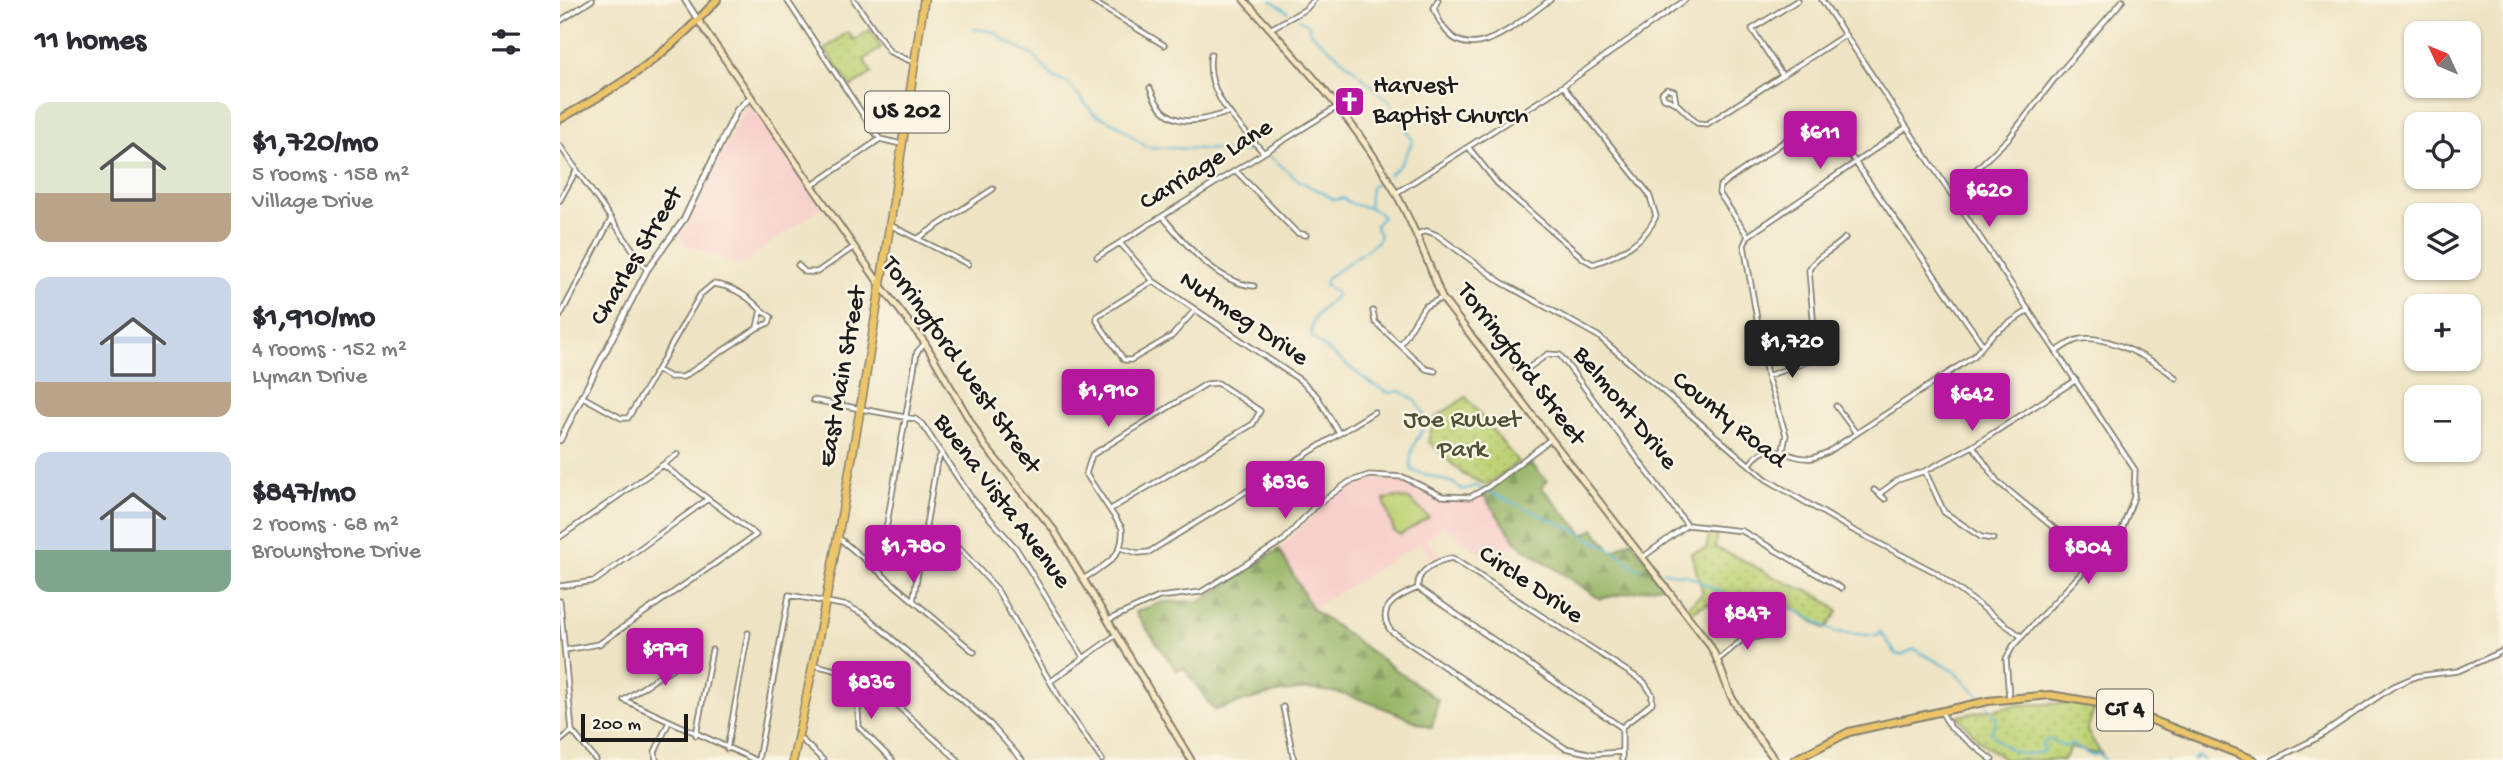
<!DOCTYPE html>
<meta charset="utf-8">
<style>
body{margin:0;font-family:"Gochi Hand",sans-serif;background:#f2f2f3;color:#2b2b33;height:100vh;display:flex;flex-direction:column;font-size:26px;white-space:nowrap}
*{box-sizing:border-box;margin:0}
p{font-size:23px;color:#7c7c81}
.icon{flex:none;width:38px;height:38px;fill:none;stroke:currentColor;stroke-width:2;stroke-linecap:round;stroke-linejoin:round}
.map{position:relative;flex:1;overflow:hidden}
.drawer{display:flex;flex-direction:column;background:#fff;width:560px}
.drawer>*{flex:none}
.needle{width:46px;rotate:314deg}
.buttons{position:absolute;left:1844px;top:21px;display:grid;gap:14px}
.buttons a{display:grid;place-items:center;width:77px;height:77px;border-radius:14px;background:#fff;box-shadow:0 2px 5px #0004;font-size:35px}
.scale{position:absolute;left:21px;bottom:18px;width:107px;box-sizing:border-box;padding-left:7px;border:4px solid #1c1c1c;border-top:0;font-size:19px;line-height:24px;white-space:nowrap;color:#1c1c1c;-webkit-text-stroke:5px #fcf5e5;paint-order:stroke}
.price{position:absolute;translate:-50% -60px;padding:0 16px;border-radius:7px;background:#b5179e;color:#fff;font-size:23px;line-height:46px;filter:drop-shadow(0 2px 4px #0008)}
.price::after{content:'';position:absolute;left:50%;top:42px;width:21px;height:16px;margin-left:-10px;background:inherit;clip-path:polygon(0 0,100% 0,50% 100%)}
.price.selected{background:#222;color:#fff}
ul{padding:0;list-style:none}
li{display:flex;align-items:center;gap:21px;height:175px;padding:0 35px}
li span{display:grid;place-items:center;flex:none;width:196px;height:140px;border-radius:14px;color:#555}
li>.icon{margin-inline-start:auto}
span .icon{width:84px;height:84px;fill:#fffc;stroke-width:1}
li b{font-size:30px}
h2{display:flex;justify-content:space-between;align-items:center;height:84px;padding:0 35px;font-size:30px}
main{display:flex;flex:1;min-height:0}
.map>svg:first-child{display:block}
</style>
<main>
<section class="drawer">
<h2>11 homes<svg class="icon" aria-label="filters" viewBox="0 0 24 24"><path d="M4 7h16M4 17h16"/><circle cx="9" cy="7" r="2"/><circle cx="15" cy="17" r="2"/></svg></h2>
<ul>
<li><span style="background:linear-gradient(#dfe7d0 65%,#b9a48a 0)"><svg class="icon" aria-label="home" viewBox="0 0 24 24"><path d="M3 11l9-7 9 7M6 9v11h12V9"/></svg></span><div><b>$1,720/mo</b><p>5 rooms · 158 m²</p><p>Village Drive</p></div></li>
<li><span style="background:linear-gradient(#c9d6e8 75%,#b9a48a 0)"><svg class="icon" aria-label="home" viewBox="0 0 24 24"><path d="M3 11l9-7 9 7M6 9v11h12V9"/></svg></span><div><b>$1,910/mo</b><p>4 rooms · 152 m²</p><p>Lyman Drive</p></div></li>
<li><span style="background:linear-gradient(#c9d6e8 70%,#7fa58c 0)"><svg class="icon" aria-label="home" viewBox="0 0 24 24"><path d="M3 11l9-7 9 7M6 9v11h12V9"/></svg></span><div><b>$847/mo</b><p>2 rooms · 68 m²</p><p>Brownstone Drive</p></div></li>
</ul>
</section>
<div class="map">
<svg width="1943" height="760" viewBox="0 0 1943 760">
<defs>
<pattern id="forest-firs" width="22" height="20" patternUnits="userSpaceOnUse" patternTransform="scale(1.75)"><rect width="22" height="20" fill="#96b466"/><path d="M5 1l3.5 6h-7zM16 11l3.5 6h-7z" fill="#7a9253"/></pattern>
<pattern id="park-dots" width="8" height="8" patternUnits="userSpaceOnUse" patternTransform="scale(1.75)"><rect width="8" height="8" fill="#bed275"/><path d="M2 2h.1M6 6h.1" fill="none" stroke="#a3b465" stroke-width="1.8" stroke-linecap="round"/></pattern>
</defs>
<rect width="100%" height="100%" fill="#fcf5e5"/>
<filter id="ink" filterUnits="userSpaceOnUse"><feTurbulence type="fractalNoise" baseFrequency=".0143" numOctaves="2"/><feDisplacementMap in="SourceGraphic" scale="14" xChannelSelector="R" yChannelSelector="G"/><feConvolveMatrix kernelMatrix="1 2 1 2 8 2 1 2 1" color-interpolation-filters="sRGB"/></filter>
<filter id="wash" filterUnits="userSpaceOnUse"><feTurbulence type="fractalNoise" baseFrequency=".00686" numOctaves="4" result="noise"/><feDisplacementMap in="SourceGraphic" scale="28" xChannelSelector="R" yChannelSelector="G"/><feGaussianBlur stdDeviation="1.57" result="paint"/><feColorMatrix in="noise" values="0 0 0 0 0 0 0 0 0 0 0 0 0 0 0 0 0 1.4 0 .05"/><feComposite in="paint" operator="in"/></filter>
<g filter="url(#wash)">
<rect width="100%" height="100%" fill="#eee4c4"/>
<path fill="#f7d0cc" d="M187,105L193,107L262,207L181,265L128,245L119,237Z
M815,478L847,481L892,502L923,495L958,544L931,560L883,526L866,538L883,557L876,560L859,543L752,609L719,549L764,505L788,488Z"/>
<path fill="#bed275" stroke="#6d7748" stroke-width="2" d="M833,497L849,499L869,517L840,535L834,531L824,500Z"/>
<path fill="url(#forest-firs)" stroke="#596841" stroke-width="2" d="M969,461L987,481L982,488L1024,535L1034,529L1053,552L1071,540L1105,585L1040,599L958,544L923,495Z
M719,549L752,609L878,700L872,728C831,712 783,686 738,690C710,692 681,703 654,710L624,668L616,670L575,612L603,602L641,601Z"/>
<path fill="url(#park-dots)" stroke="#6d7748" stroke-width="2" d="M310,30L321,48L304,60L312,73L291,87L265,49L288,32L294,40Z
M906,397L958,462L927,485L904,475L868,441L875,418Z
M1150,531L1158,532L1155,548C1181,556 1201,572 1225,582C1247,591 1262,594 1278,612L1265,629L1229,606L1170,605L1158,614L1148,603L1127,614L1124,610L1143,593L1131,553L1146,549Z
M1513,703L1535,707L1527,731L1542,755L1510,748L1504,760H1445L1420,741L1397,716L1457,705Z"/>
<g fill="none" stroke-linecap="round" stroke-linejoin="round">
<path stroke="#53b3d2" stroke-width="2" d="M711,0L728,12
M739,19L749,25L750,32L797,72
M414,29L436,32L441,38L475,57L494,78L508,83L534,114L558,125L586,147L691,151
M800,75L831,103L853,141L841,164L829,175
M710,157C722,164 730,176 741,182C753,188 763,192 774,200L783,198C795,210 812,203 823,217L815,225L820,236L816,243L767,278L765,285L777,294C765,310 748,314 752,338L810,383L829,393L841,391L857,402L868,422C859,435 846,453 852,470L893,483L903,490L915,486L1012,529L1061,555L1075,568L1082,569
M809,207L811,187L824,179
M1103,572L1127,575L1195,610L1209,612L1226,605L1275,632L1318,636L1320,631L1336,654L1341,655L1354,649L1394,671L1423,700
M1427,704L1437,719L1431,732C1445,751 1463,759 1485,751L1482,744L1488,739L1506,747L1510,744L1532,756L1539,753L1545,760
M1606,760H1607
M1633,760L1638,756L1644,760"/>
</g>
</g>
<g filter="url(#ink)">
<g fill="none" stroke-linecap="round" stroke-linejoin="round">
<defs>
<path id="minor" d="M227,0L313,130L320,139L341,144
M294,0L330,52L353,62
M530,0L604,45
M878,0L874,8C899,79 953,26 990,0
M1262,0L1575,470L1574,497L1562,530L1453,646L1446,659L1449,697
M0,21L32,0
M710,29L746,9L754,0
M651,54C644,94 679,124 703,152
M1222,75L1192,29L1238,0
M590,88C605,130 634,124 669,112
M1107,89L1114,91L1116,103L1104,98L1102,93Z
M1116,103L1137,123L1147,124L1285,35
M0,146L87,270
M909,148L937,183L1024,259L1033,264C1058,256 1086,241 1096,216L1089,194L1003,86
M676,171L737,233L746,235
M253,185L320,139
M836,193L1003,86L1125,0
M1391,193L1449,138L1496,77L1563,0
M0,200L16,171
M603,217C625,244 657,283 694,286
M330,225L408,264
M856,234L867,231L877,235L941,282L1038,336L1206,479L1291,529L1375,572L1462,637
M1188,236L1347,127
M360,237L433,189
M560,243L593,281L740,380L757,396L779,433
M537,257L777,107
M238,265L245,272H257L294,247
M593,281L537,316V321L564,360H571L612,336L634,311
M153,284C172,286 188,296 201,310L197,328L123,377H110L97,370L140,295Z
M813,311L815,322L866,369L875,371
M0,316L51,219
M197,328L209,323L211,317L201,310
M841,344L864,307L882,298
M1497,351C1505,346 1512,340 1521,339C1549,335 1596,361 1616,378
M956,369H967L988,354L1000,355L1127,525
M1207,376L1249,361L1256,352L1249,270C1255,256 1275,250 1285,238
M21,396L61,418H68L97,370
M253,400L355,419L362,424L410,496L456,548L523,657
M1276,406L1296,433
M1413,446L1437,481L1534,561
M1223,450L1226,435L1207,376L1184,245L1188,236L1159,193L1160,186L1258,118L1265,119L1423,345
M1190,464C1211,435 1226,461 1252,458C1257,457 1263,454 1268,452L1414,356L1433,334L1469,310
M1365,471L1384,512L1421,537L1433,539
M1314,490L1325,499
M1319,494L1338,480L1365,471L1413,446L1516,380
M1127,525L1182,531L1281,588
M0,537L118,454
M279,538L414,652
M561,548L578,553L589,552L814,412
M400,549L436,588L503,704L542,760
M1083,557L1127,525
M319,569L357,352L365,343
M523,579C545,565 565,557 562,528L526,474L532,455L646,384L658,383L700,411L693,424L551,509
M0,586L35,581L148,499
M858,588C856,570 877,561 892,558L1084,682L1092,694V703L1062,727V760
M858,588C838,596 814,608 831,631L1005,748L1033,754L1062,752
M858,588L1061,727
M0,601L12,731L36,760
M353,601L376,467L380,456
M548,620L599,597L641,592L724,540L754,507L789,482L809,475L843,477L882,496L910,497L928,487L991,439
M5,650L39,644L196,535L103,465
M132,655L64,700L195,760
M1159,659L1182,640L1213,634
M255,665L306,678L398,760
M306,679L298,710L299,727L332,760
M491,681L556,635
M723,707L734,760
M1382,713L1391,728L1432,760
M136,735L152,650
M240,738L263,760
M0,741L12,731
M167,749L188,633
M96,760L95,752L108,724
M198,760L229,595L288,606L305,615L430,724L462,760
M1713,760L1757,738L1834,686L1857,676L1898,671L1943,651"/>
<path id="tertiary" d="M125,0L138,20
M0,440L87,270L124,219L177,110L191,97"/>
<path id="secondary" d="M684,0C734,55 788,112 826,176C849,214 866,256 882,298L1147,641C1160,659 1162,677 1171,696C1183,720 1200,739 1215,760
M138,20L321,286L365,343L424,445L494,530L631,760"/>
<path id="primary" d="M0,119C67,82 104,57 157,0
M1234,760L1289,732L1428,701L1490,695L1556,706L1694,760"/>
<path id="trunk" d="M233,760C288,509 326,254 364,0"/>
</defs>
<use href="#minor" stroke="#858070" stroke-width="7"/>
<use href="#tertiary" stroke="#858070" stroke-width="8"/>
<use href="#secondary" stroke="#858070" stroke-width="9"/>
<use href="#primary" stroke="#858070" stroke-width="10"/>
<use href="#trunk" stroke="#858070" stroke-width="10"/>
<use href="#minor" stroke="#fff" stroke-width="3.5"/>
<use href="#tertiary" stroke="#fff" stroke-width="4.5"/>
<use href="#secondary" stroke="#f8e8c3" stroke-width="5"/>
<use href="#primary" stroke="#edc569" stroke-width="6"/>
<use href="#trunk" stroke="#edc569" stroke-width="7"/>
</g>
</g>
<defs>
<symbol id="church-square" viewBox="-11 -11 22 22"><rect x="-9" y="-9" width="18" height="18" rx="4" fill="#b5179e" stroke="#fcf5e5"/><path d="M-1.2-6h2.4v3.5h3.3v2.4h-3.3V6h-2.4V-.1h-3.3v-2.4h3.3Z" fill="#fff"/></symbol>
</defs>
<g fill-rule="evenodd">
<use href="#church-square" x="772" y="84" width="35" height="35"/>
</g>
<g text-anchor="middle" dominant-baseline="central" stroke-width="5" stroke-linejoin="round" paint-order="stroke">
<g fill="#fcf5e5" stroke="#5f5d58" stroke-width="2">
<rect x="305" y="91.5" width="84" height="41" rx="5"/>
<rect x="1537" y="689.5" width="56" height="41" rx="5"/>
</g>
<g font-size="24" font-weight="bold" fill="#1c1c1c">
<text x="347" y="112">US 202</text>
<text x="1565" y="710">CT 4</text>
</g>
<g font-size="26" fill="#1c1c1c" stroke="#fcf5e5" text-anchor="start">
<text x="813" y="87">Harvest<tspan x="813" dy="30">Baptist Church</tspan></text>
</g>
<g font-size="26" fill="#1c1c1c" stroke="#fcf5e5">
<text transform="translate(647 166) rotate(-32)">Carriage Lane</text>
<text transform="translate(78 257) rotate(-59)">Charles Street</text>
<text transform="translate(683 320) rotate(34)">Nutmeg Drive</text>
<text transform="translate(960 365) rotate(53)">Torringford Street</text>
<text transform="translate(400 366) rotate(55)">Torringford West Street</text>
<text transform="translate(284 377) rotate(-80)">East Main Street</text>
<text transform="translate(1064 409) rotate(51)">Belmont Drive</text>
<text transform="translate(1168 421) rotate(39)">County Road</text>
<text transform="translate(441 502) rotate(53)">Buena Vista Avenue</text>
<text transform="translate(970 586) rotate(34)">Circle Drive</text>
</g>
<g font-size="26" fill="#4d5337" stroke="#fcf5e5">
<text x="902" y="421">Joe Ruwet<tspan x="902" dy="30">Park</tspan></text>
</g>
</g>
</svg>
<div class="buttons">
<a><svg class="needle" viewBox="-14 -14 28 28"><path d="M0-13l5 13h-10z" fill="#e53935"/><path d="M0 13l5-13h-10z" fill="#7c7c81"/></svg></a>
<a><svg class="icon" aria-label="locate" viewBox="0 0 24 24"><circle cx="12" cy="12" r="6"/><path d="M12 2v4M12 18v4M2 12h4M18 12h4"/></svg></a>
<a><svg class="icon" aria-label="layers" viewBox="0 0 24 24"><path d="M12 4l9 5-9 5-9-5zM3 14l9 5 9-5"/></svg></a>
<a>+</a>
<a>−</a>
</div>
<div class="scale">200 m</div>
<b class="price" style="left:1260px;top:171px">$611</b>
<b class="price" style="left:1429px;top:229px">$620</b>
<b class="price selected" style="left:1232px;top:380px">$1,720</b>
<b class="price" style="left:548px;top:429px">$1,910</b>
<b class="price" style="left:1412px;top:433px">$642</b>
<b class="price" style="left:725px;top:521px">$836</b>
<b class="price" style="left:353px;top:585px">$1,780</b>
<b class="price" style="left:1528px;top:586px">$804</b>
<b class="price" style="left:1187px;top:652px">$847</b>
<b class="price" style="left:105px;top:688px">$979</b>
<b class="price" style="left:311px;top:721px">$836</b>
</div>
</main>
